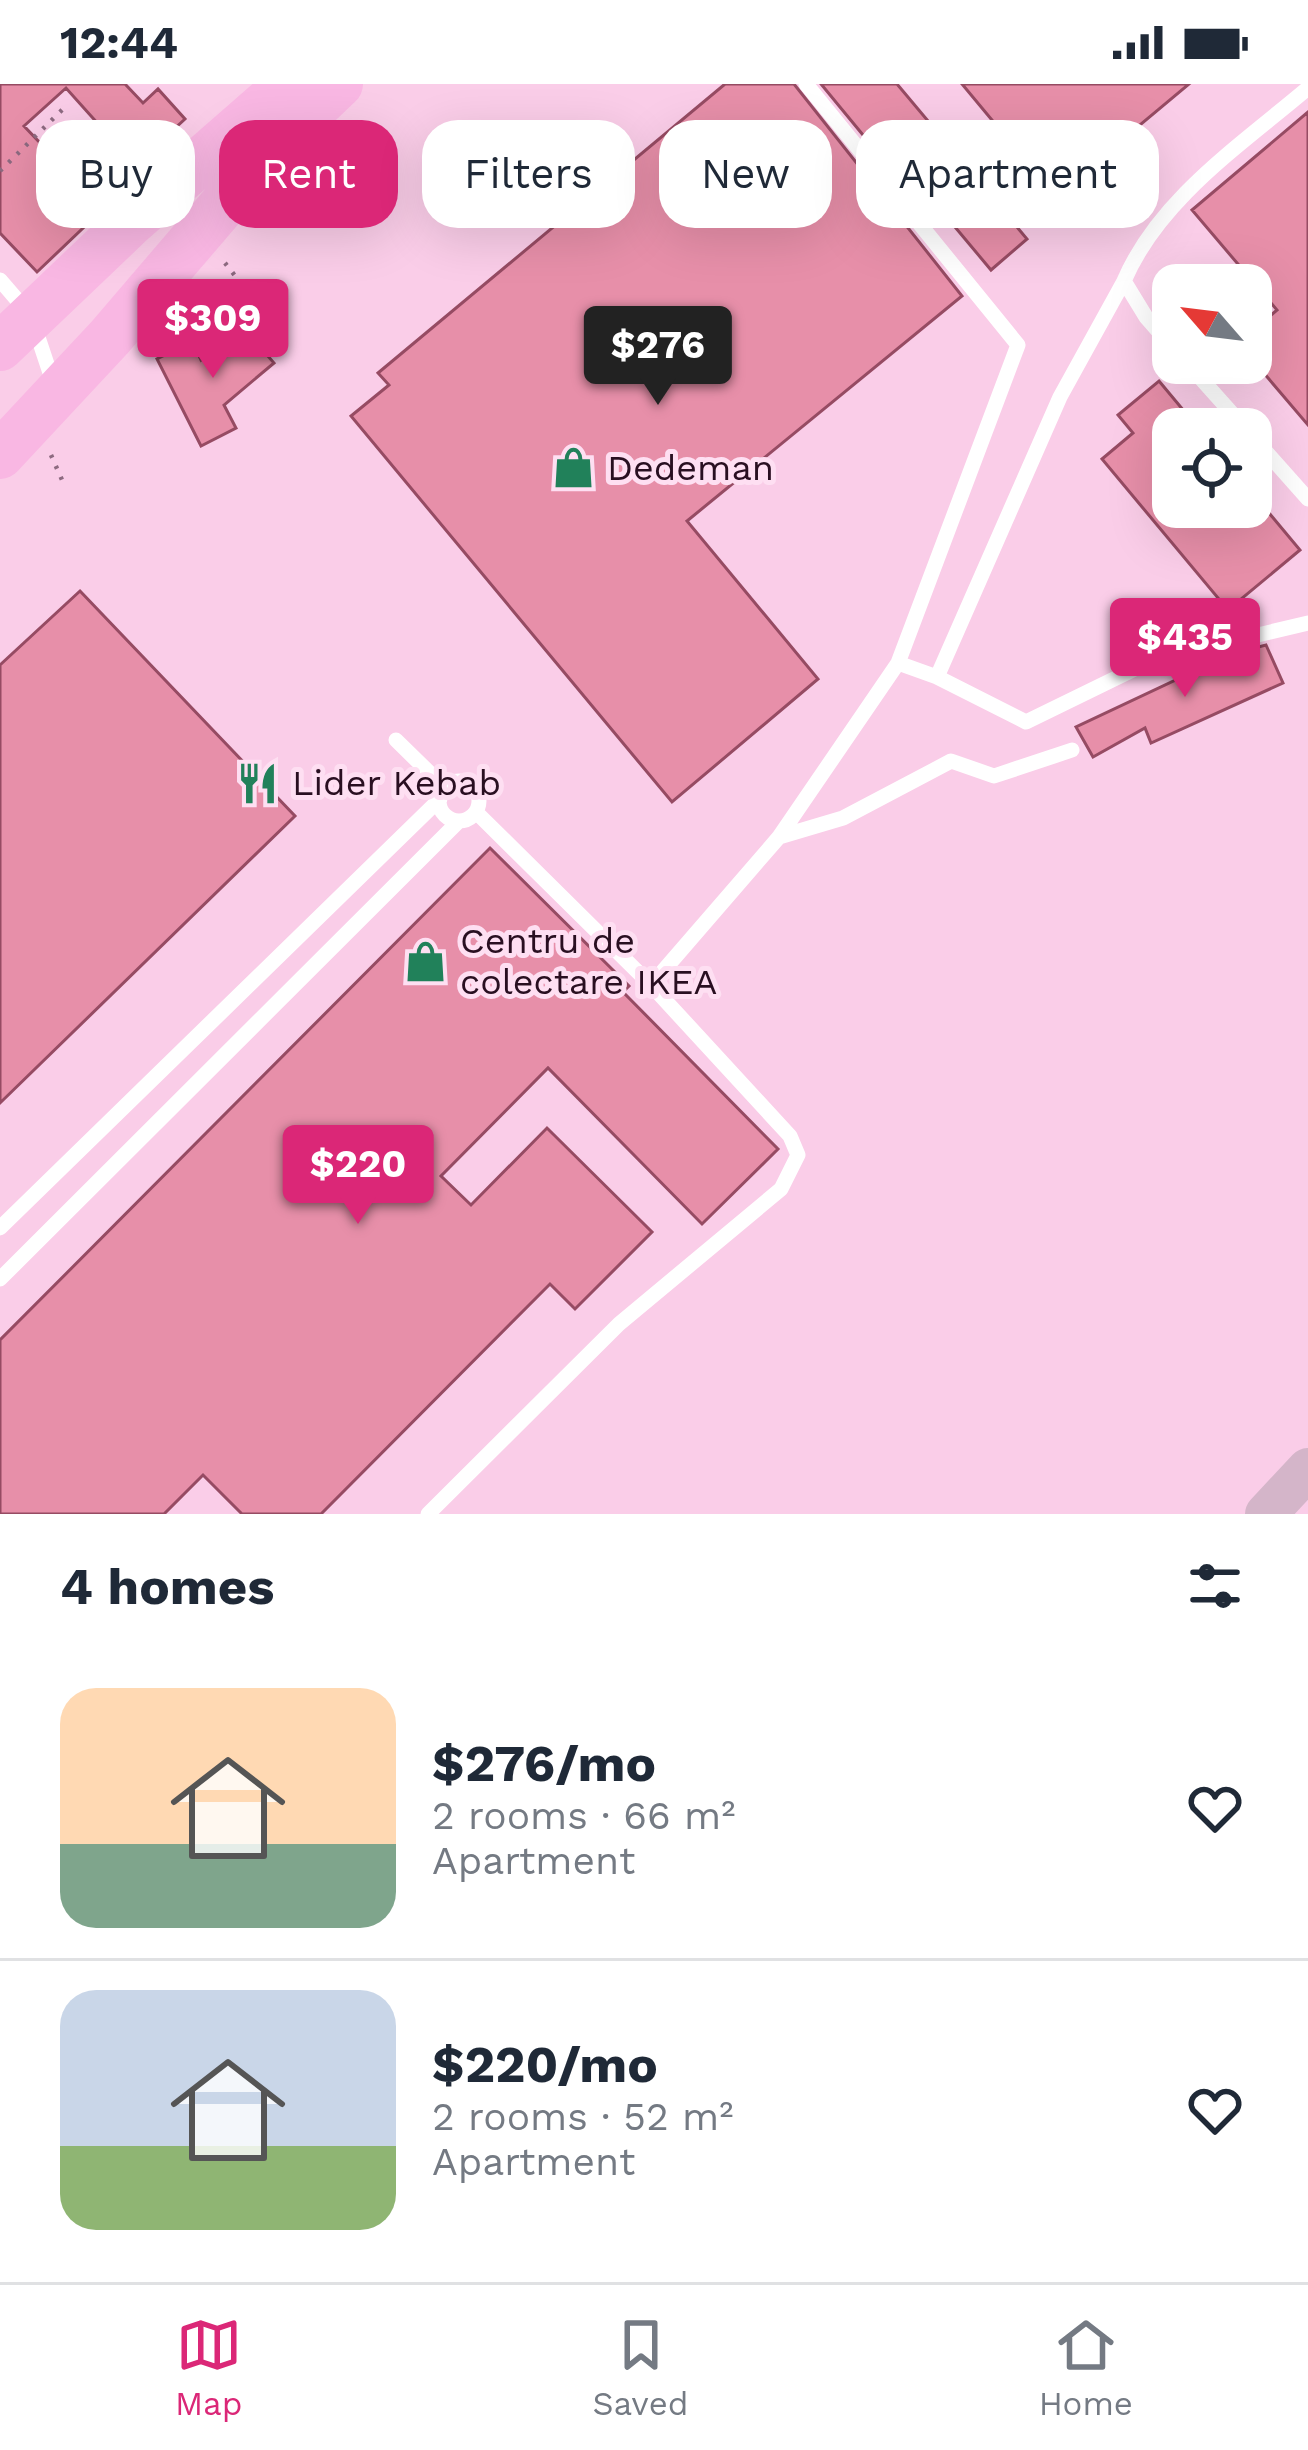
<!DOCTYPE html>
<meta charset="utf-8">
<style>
body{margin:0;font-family:"Work Sans",sans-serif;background:#f2f2f3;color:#1f2937;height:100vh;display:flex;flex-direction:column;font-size:45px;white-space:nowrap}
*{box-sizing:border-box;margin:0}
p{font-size:39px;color:#747a83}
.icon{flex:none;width:66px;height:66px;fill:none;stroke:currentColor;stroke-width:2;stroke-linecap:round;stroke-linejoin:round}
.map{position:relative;height:1430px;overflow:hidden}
.drawer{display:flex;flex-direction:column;background:#fff;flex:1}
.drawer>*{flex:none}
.hud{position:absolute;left:36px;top:36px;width:1236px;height:108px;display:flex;gap:24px}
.needle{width:78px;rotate:298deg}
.fabs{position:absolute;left:1152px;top:180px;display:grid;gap:24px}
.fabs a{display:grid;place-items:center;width:120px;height:120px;border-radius:24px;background:#fff;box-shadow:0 12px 48px #0002;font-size:60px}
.price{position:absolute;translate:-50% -102px;padding:0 27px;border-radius:12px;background:#db2777;color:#fff;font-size:39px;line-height:78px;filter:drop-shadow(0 3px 6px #0008)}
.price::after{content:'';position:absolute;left:50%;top:72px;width:36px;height:27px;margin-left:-18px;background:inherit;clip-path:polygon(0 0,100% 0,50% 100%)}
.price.on{background:#222;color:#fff}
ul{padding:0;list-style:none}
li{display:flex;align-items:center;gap:36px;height:300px;padding:0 60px}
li+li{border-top:3px solid #e0e1e3}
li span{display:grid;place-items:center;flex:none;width:336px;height:240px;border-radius:36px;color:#555}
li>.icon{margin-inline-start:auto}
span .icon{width:144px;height:144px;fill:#fffc;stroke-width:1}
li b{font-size:51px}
h2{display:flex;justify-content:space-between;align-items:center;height:144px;padding:0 60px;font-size:51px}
.chip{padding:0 42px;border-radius:36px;background:#fff;box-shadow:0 12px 48px #0002;font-size:42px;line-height:108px}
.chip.on{background:#db2777;color:#fff}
.status{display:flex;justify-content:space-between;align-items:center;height:84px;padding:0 60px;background:#fff;direction:ltr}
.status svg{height:33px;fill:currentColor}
.tabs{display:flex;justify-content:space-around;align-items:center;height:168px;border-top:3px solid #e0e1e3;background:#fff;font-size:33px;color:#747a83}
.tabs a{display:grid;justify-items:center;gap:6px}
.tabs .on{color:#db2777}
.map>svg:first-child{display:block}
</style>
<div class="status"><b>12:44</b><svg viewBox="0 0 49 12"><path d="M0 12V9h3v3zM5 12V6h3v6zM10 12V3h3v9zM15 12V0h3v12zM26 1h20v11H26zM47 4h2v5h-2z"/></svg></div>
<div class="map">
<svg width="1308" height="1430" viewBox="0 0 1308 1430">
<rect width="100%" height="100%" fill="#facde8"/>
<path fill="#e78fa9" stroke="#964b63" stroke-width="3" d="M0,0H125L143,19L158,5L185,35L135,81L66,4L24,42L103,125L37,188L0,149Z
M725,0H794L962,212L687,437L818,595L672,718L351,332L389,301L378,289Z
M821,0H897L1027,155L991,186L914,94L905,102Z
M962,0H1189L1055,112Z
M1308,28V341L1251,274V248L1277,226L1192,126Z
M241,241L274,279L224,321L236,344L201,362L157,275L192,257L201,276Z
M1159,297L1199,345H1173V423H1264L1300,466L1228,526L1102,375L1133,349L1118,331Z
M80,507L295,732L0,1019V581Z
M1266,561L1283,599L1151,659L1145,644L1093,673L1076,643L1231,570Z
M490,764L629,902L623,908L778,1065L702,1140L548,984L441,1092L471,1121L547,1044L652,1148L575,1225L550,1200L321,1430H242L203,1391L164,1430H0V1256Z"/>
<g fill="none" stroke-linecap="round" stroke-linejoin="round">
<path stroke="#8d6a80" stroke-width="4.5" stroke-dasharray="3 9" stroke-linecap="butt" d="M0,87L64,24
M225,179L236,193
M51,371L62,396"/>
<path stroke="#fff" stroke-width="15" d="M0,196L31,232L55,304
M1124,197L1060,313L937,593L1026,638L1153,576L1308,539
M1173,264L1146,233L1124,197C1159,115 1241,61 1308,4
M1187,279L1246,345
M1251,351L1308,415
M898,579L937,593
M396,656L445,704
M439 717a20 20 0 1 1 40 0a20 20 0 1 1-40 0Z
M779,753L843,734L951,677L994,692L1072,666
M651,901L779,753L898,579L1018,261L806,0
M0,1144L440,715
M0,1195L459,737
M428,1430L619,1240L781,1105L798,1071L790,1052L651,901L476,728"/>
<path stroke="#d4b5c9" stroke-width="42" d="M1266,1430L1308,1385"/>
<path stroke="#f9b7e3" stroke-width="48" d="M0,263L131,138L289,0
M0,371L110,253L272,64L339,0"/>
</g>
<defs>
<symbol id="shop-bare" viewBox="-9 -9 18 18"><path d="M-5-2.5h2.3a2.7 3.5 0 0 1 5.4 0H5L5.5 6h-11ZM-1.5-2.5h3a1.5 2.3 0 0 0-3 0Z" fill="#21815a" stroke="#fedff2" stroke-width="2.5" paint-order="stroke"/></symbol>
<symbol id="restaurant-bare" viewBox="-9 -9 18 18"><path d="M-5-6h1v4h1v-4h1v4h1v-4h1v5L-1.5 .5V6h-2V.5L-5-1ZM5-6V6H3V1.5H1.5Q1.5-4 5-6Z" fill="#21815a" stroke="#fedff2" stroke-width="2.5" paint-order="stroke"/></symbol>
</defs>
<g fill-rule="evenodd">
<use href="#shop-bare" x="544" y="354" width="59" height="59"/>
<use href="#restaurant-bare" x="228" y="670" width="59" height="59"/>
<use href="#shop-bare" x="396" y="848" width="59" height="59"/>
</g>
<g text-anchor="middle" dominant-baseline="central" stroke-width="10" stroke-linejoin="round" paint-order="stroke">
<g font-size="36" fill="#290f21" stroke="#fedff2" text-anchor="start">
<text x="607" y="384">Dedeman</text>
<text x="292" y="699">Lider Kebab</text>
<text x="460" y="857">Centru de<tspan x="460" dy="41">colectare IKEA</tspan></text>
</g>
</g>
</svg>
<div class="fabs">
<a><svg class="needle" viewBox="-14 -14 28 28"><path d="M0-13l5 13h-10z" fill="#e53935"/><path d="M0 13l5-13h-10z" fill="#747a83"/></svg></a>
<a><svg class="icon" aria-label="locate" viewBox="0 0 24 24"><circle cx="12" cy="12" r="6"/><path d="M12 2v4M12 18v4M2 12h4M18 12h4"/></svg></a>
</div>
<b class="price" style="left:213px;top:297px">$309</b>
<b class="price on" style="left:658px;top:324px">$276</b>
<b class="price" style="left:1185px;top:616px">$435</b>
<b class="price" style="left:358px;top:1143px">$220</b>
<div class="hud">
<a class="chip">Buy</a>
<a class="chip on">Rent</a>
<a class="chip">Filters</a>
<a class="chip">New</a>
<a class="chip">Apartment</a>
</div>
</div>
<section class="drawer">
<h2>4 homes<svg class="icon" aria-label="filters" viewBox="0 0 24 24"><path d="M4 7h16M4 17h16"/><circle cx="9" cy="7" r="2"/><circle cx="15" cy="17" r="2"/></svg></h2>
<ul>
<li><span style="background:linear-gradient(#ffd9b3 65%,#7fa58c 0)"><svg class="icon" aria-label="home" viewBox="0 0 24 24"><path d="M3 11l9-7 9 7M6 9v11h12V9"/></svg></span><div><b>$276/mo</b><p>2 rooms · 66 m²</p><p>Apartment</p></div><svg class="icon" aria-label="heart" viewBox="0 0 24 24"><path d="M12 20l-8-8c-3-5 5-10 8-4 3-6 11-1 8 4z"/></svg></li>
<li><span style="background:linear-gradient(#c9d6e8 65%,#8fb573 0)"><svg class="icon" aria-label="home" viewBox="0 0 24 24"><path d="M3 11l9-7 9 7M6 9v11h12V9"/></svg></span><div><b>$220/mo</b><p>2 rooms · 52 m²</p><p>Apartment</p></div><svg class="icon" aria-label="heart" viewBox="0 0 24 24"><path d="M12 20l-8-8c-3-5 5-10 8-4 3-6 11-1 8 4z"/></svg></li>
</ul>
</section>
<nav class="tabs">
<a class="on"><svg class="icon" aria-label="map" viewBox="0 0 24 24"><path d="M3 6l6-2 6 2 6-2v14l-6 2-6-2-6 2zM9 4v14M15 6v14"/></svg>Map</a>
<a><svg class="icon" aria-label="saved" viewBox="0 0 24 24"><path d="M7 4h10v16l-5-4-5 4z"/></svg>Saved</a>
<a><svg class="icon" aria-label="home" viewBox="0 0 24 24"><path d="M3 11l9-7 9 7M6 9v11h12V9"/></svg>Home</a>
</nav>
